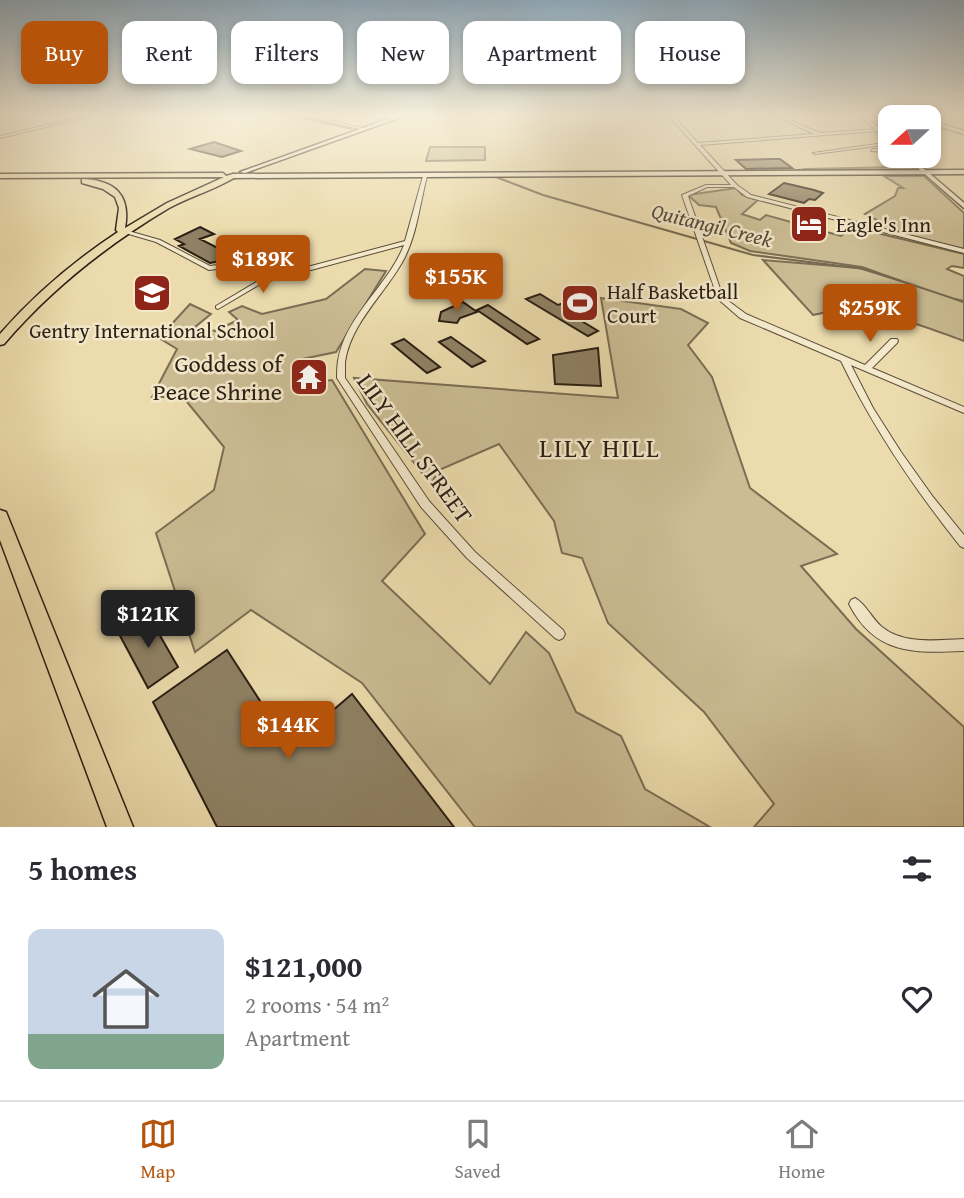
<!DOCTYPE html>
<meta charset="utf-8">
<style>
body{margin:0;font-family:"Gentium Book Plus",serif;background:#f2f2f3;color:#2b2b33;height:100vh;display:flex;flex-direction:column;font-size:26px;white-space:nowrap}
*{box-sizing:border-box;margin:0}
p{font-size:23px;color:#7c7c81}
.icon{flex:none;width:38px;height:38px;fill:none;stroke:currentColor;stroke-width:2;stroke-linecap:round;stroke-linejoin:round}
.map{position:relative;height:827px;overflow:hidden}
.sheet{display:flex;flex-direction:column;background:#fff;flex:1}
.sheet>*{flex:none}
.hud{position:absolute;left:21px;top:21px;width:922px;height:63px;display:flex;gap:14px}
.needle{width:46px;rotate:249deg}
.fabs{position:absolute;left:878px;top:105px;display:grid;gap:14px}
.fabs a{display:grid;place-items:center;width:63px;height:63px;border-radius:14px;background:#fff;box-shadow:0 4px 10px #0003;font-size:35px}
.price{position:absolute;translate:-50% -60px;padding:0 16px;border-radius:7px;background:#b45309;color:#fff;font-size:23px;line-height:46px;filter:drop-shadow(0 2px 4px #0008)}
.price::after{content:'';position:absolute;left:50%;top:42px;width:21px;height:16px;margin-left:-10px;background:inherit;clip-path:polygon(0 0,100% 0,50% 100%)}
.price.active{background:#222;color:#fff}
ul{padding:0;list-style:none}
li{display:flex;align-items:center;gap:21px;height:175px;padding:0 28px}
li+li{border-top:2px solid #e1e1e2}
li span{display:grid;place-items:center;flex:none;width:196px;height:140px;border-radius:14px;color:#555}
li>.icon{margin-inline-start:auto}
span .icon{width:84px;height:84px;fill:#fffc;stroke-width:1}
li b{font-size:30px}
h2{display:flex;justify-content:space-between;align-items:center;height:84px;padding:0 28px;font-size:30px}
.pill{padding:0 24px;border-radius:14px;background:#fff;box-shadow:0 4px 10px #0003;font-size:24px;line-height:63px}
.pill.active{background:#b45309;color:#fff}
.tab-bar{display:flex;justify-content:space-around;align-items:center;height:98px;border-top:2px solid #e1e1e2;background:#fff;font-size:19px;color:#7c7c81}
.tab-bar a{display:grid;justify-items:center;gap:4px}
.tab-bar .active{color:#b45309}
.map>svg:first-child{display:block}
</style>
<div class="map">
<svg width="964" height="827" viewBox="0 0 964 827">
<rect width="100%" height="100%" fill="#ecdcad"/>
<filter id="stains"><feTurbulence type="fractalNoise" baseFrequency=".00286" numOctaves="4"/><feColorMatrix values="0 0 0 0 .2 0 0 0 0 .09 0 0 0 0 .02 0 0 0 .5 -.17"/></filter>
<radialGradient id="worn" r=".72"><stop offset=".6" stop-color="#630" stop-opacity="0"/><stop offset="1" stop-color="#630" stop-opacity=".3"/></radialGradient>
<path fill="#cbbc93" stroke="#7b6d54" stroke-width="2" d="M430,147H485V160L426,161Z
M891,156H902L915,170L780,173L805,169L899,167L882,157Z
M884,176H924L964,213V249L903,234L865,214L895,196L898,188H903Z
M736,188L742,195L758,200L742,214L760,220L766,215L841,236L852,227L964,254V268L952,266L947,269L964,276V301L955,299L964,302V341C914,323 866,301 813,315L763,260L859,268L901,281L862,267L750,251L731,243L716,207L699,205L688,195Z
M365,269L386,271L336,352L297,360V384L332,380L425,534L382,581L490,684L526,632L549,653L576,712L621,736L645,789L710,827H475L362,683L251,610L195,652L156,533L214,490L224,447L183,397H152L177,349L159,338L190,304L211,314L195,327L215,331L238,320L229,312L242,306L262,314L326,299Z
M601,298L681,309L708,323L688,345L712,377L750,488L837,554L801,566L856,629L964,727V827H754L774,804L704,712L608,623L582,558L562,553L554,521L499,444L439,470L431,484L367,404L354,378L618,398Z"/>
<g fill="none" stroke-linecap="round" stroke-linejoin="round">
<path stroke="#776951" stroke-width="2" d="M290,115L352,129
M496,177L543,195L753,255L865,269L964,302"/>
</g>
<path fill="#8f8164" stroke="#2b1e14" stroke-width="2" d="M214,142L241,151L222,157L190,149Z
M770,159H780L792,168L746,169L736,160Z
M784,183L814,190L823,193L815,200L809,199L804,203L769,194Z
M200,227L214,234L200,239L237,258L210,263L179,246L184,244L175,239Z
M540,294L558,305L566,302L580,310L570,314L598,331L588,336L526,299Z
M463,302L477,312L460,318L457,323L439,321L441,312Z
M488,305L539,339L527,344L477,310Z
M451,337L485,361L472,367L439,342Z
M404,339L440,367L427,373L392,344Z
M598,348L601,386L555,384L553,355Z
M147,613L178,667L148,688L118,632Z
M227,650L290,747L352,694L454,827H217L153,702Z"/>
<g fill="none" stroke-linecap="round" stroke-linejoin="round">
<defs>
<path id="minor" d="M89,115H95L0,138V136Z
M301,115H308L366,129L364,130Z
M668,115H672L698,143L814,134L773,115H778L820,133L878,129L877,131L700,145L737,185L751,195L964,249V253L747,197L734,187H707L688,196L723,297L746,314L865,365L891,339H897L898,341L897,343L872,368L964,407V413L851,365L873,408L901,452L933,497L964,535V548L960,546C914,488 873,428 841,361L740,318L718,299L682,195L706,185H731Z
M865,118H891V120H864Z
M891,142V144L815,154L813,153Z
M873,149L891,150V152L871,151Z
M425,175L427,176C420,203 417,234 404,259C386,293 351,322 345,362C345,367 345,373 345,378L429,501L475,552L563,630L565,634L563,638L559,640L555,638L467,558L421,507L337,378C337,373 337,367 338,361C345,316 388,286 404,245L311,270L303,268L305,270L304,271L262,283L218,309L216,308V306L258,281L302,268L268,262L209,270L156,242L122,232L125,230L160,240L210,266L268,258L311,266L405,241L423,176Z
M855,598C866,604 872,619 882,627C904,645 937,640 964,639V651C914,653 875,655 849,604L851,600Z"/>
<path id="tertiary" d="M859,115H864L891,139V143Z
M929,120L964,131V134L929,123Z
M904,156H909L964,203V208Z"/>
<path id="secondary" d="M399,115H407L245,173L240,172Z
M964,170V174L233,178L230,176L233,174Z"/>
<path id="primary" d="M223,173L226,176L233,174L237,176C217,189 191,196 169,208C107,245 52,288 4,344L0,345V334C35,294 74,261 118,232L116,230L119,208L115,197L103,189L82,183V179C115,180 131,195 125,228L167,203L224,177L0,178V174Z
M0,510L6,512L8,517L133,827H107L0,540Z"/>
</defs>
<use href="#minor" stroke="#5b4e3a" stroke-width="2"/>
<use href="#tertiary" stroke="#5b4e3a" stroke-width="3"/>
<use href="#secondary" stroke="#2b1e14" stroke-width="3"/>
<use href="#primary" stroke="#2b1e14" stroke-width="3"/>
<use href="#minor" fill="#f3e8ca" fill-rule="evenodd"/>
<use href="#tertiary" fill="#f3e8ca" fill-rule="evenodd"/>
<use href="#secondary" fill="#f3e8ca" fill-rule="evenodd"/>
<use href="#primary" fill="#ecdcad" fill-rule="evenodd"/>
</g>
<linearGradient id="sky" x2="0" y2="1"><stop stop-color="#8faabc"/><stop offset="0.5" stop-color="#f6efda"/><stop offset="1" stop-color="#f6efda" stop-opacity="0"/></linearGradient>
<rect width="964" height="231" fill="url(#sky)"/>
<defs>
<symbol id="hotel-square" viewBox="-11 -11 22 22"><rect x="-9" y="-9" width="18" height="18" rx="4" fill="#8f2418" stroke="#f3e8ca"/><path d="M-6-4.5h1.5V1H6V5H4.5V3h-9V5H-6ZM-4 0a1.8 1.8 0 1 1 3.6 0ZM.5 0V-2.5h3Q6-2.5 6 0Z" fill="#fff"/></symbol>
<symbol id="school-square" viewBox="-11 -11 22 22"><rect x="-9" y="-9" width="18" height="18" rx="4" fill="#8f2418" stroke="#f3e8ca"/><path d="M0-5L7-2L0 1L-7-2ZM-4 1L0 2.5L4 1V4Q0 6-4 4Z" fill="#fff"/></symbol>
<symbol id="stadium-square" viewBox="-11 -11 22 22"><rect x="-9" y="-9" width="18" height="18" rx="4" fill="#8f2418" stroke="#f3e8ca"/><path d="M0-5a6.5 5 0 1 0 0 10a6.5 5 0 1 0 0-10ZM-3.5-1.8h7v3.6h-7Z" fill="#fff"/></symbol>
<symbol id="temple-square" viewBox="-11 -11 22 22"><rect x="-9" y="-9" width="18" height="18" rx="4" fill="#8f2418" stroke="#f3e8ca"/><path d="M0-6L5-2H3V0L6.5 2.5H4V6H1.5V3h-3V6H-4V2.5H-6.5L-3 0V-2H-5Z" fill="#fff"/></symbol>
</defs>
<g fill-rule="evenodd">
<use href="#hotel-square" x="787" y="202" width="44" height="44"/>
<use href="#school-square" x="130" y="271" width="44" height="44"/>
<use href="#stadium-square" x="558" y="281" width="44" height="44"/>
<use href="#temple-square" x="287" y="355" width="44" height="44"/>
</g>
<g text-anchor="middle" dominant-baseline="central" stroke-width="5" stroke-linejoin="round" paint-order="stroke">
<g font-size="21" fill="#2b1e14" stroke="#f3e8ca" text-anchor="start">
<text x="836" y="224">Eagle's Inn</text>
<text x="607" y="291">Half Basketball<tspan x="607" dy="24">Court</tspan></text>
<text x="152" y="330" text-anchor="middle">Gentry International School</text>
</g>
<g font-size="21" font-style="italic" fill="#574a37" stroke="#f3e8ca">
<text transform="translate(712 225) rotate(14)">Quitangil Creek</text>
</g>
<g font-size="24" fill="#2b1e14" stroke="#f3e8ca" text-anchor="end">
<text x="282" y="363">Goddess of<tspan x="282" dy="28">Peace Shrine</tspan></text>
</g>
<g font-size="24" fill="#2b1e14" stroke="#f3e8ca">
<text transform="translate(415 448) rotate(54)">LILY HILL STREET</text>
</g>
<g font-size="26" letter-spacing="2" fill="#2b1e14" stroke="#f3e8ca">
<text x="600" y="447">LILY HILL</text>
</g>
</g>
<rect width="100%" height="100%" filter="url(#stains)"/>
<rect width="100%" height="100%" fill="url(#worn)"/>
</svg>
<div class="fabs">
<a><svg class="needle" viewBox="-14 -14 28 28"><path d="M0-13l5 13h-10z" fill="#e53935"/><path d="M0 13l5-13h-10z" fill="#7c7c81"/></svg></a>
</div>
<b class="price" style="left:263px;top:295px">$189K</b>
<b class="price" style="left:456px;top:313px">$155K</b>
<b class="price" style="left:870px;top:344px">$259K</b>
<b class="price active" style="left:148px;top:650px">$121K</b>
<b class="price" style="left:288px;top:761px">$144K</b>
<div class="hud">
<a class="pill active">Buy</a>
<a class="pill">Rent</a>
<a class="pill">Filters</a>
<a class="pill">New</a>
<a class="pill">Apartment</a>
<a class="pill">House</a>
</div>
</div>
<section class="sheet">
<h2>5 homes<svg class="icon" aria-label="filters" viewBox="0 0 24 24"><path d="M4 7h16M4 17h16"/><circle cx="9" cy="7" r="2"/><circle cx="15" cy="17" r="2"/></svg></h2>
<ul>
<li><span style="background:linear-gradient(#c9d6e8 75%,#7fa58c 0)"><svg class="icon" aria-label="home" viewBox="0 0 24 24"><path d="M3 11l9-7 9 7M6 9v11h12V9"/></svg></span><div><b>$121,000</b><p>2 rooms · 54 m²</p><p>Apartment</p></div><svg class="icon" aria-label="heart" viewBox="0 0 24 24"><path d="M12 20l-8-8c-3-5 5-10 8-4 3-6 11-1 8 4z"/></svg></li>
</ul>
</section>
<nav class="tab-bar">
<a class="active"><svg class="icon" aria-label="map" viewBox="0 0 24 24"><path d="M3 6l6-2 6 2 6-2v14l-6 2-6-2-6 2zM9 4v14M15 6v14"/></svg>Map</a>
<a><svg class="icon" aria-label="saved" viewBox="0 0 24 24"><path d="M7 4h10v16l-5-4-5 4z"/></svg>Saved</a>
<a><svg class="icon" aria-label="home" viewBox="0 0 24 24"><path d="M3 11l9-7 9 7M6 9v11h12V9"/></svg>Home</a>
</nav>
